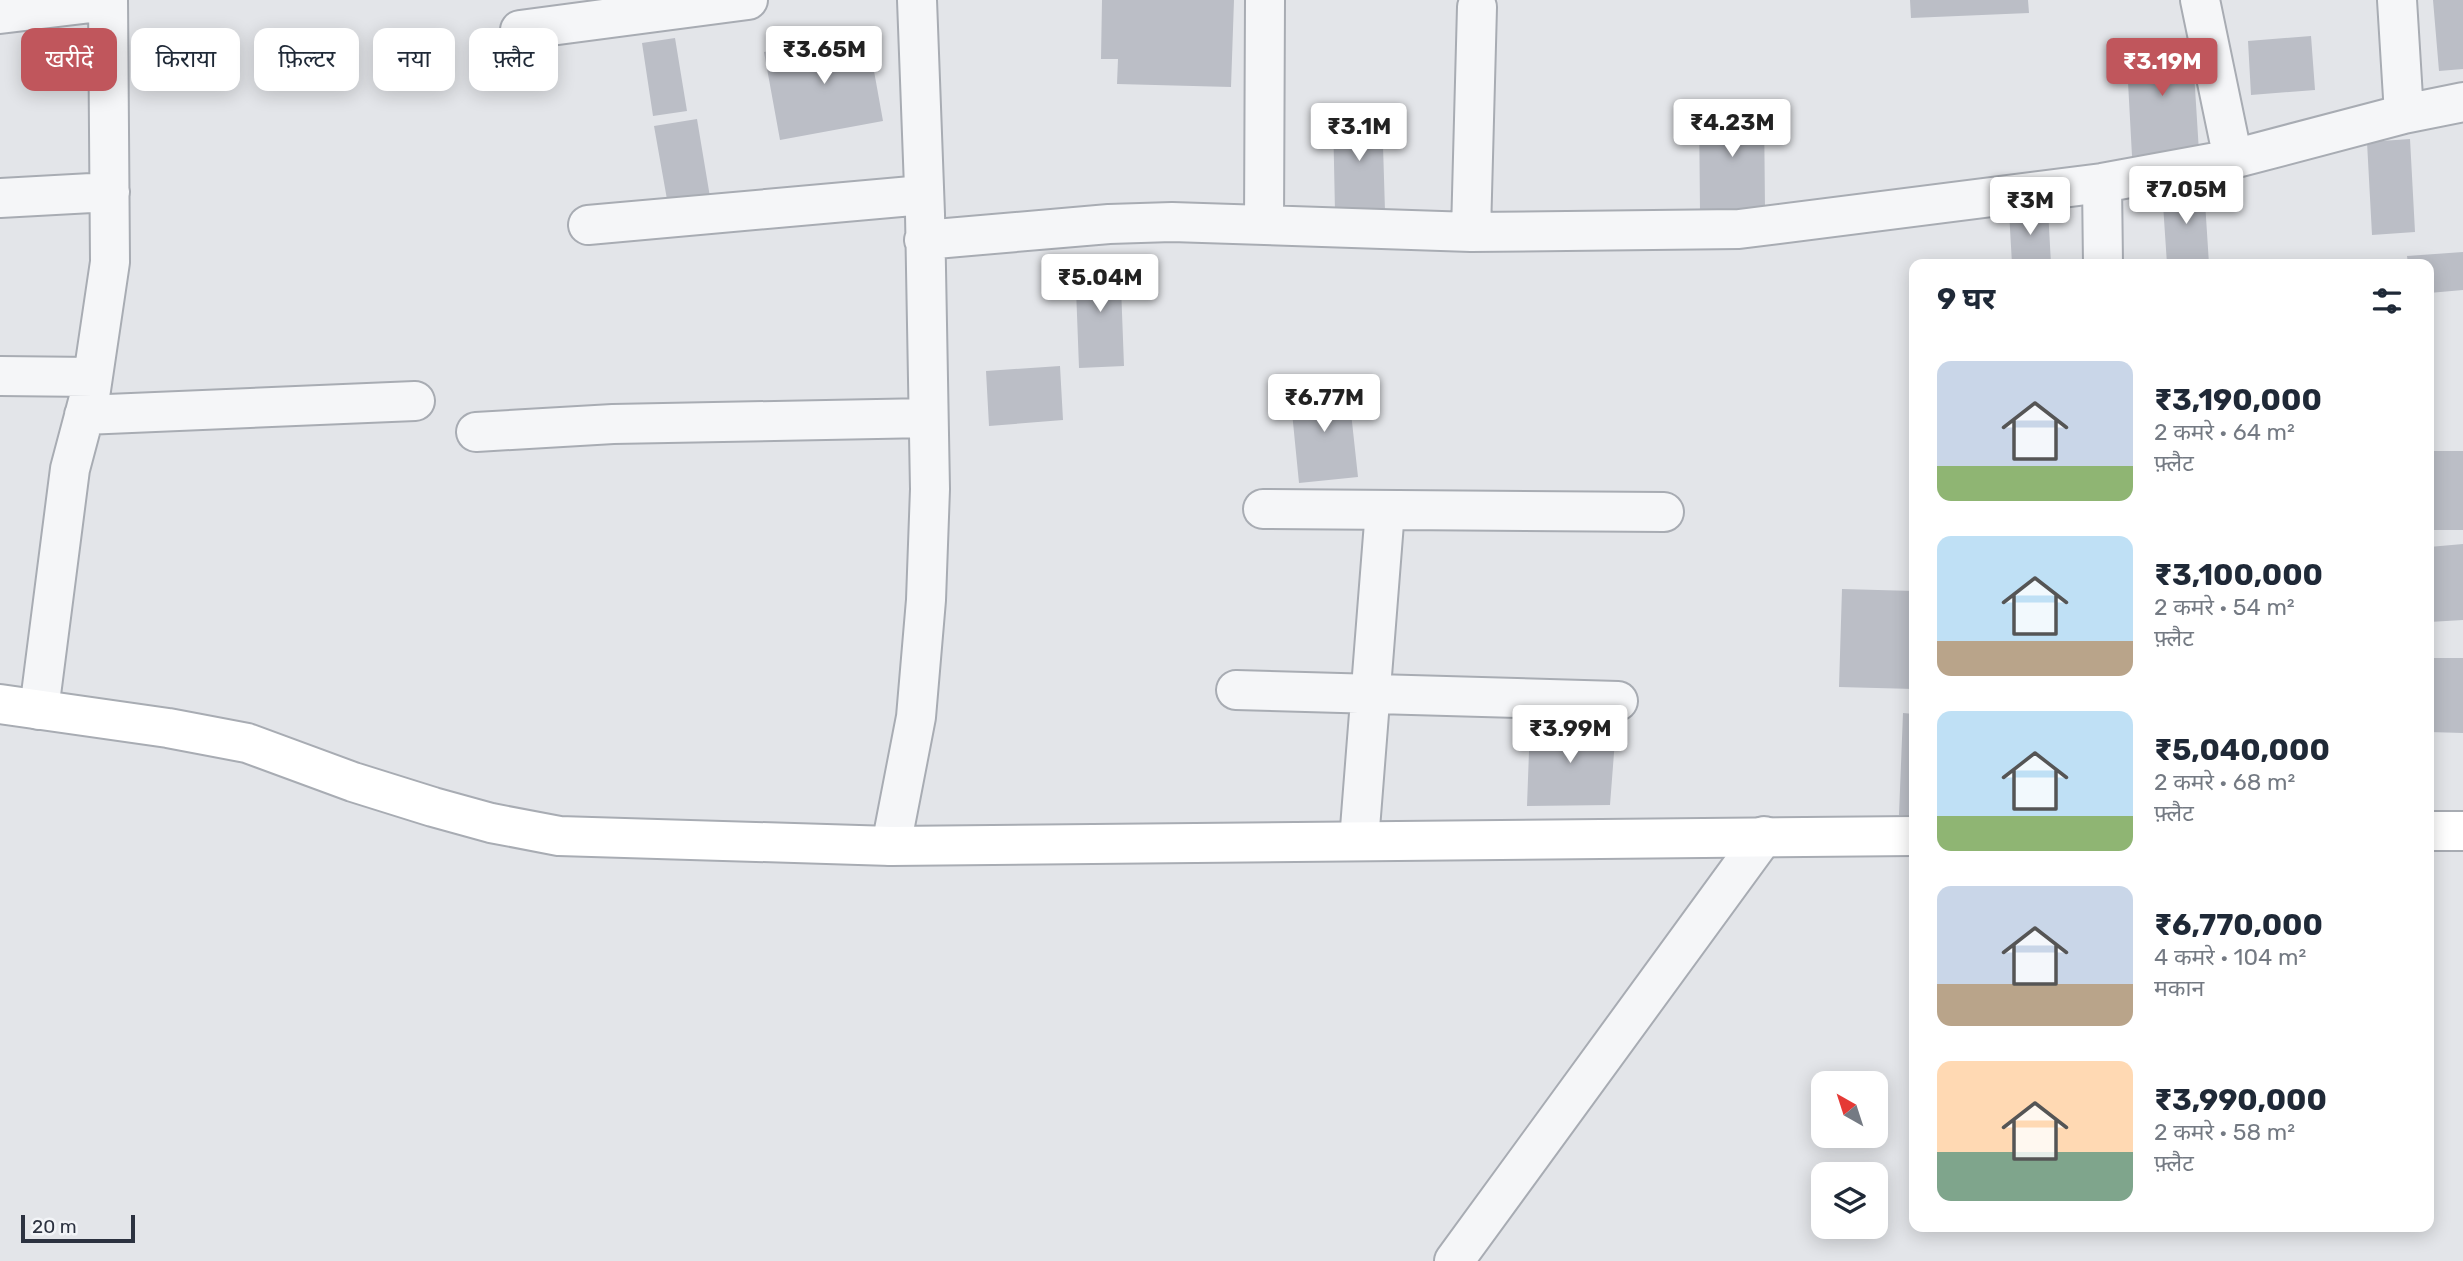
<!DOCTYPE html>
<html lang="hi">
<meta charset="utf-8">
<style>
body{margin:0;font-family:Rubik,"Noto Sans Devanagari",sans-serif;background:#f2f2f3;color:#1f2937;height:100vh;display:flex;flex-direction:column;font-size:26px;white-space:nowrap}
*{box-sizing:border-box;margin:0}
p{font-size:23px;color:#747a83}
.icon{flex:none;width:38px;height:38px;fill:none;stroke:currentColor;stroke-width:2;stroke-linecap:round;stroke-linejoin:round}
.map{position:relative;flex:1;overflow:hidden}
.details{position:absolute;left:1909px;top:259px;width:525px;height:973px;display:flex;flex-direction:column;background:#fff;border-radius:14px;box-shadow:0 4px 18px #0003}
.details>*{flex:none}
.top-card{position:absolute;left:21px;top:28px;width:665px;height:63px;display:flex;gap:14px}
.needle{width:46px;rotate:321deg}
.controls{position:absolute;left:1811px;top:1071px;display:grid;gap:14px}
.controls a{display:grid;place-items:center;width:77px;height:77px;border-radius:14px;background:#fff;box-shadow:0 4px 18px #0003;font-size:35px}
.scale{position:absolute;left:21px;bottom:18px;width:114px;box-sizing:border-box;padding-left:7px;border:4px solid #2c3240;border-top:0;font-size:19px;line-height:24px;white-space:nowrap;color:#2c3240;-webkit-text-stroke:5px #f2f4f7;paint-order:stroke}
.price{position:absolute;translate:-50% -60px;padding:0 16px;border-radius:7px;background:#fff;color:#222;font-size:23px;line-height:46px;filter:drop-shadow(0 2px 4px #0008)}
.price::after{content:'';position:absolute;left:50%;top:42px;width:21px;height:16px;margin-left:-10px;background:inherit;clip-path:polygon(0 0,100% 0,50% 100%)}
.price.current{background:#c0565c;color:#fff}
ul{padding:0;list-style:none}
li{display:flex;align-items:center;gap:21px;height:175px;padding:0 28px}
li span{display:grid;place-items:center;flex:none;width:196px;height:140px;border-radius:14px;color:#555}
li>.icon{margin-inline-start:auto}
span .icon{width:84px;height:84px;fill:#fffc;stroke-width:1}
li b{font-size:30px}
h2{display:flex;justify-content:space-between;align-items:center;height:84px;padding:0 28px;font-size:30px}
.chip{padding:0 24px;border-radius:14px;background:#fff;box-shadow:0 4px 18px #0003;font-size:24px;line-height:63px}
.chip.current{background:#c0565c;color:#fff}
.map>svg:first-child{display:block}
</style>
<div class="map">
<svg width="2463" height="1261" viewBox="0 0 2463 1261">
<rect width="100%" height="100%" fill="#e3e5e9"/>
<path fill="#bbbec6" d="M1102,0H1234L1231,87L1117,84L1118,59H1101Z
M1910,0H2028L2029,13L1911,18Z
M2433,0H2463V69L2439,71Z
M867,32L883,121L780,140L764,52Z
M2311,36L2315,90L2251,95L2248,41Z
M675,38L687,111L653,116L642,43Z
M2192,40L2199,152L2132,156L2126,45Z
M1764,106L1765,210L1700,212L1699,107Z
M1382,113L1385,211L1335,212L1333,115Z
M697,119L710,197L668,205L654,126Z
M2410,139L2415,232L2372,235L2367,142Z
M2204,186L2209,264H2167L2162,189Z
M2048,209L2051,264H2012L2009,211Z
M2463,252V290L2429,293V264H2408L2407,256Z
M1120,260L1124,366L1079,368L1075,262Z
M1060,366L1063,420L989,426L986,371Z
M1348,385L1358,477L1299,483L1290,392Z
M2429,451H2463V530H2429Z
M2463,544V620L2429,622V547Z
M1842,589L1914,591V689L1839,687Z
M2429,658H2463V733L2429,732Z
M1903,713L1914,714V816L1899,815Z
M1530,724L1616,727L1610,805L1527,806Z"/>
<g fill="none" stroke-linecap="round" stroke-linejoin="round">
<defs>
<path id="street" d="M2200,0L2233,159
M2397,0L2404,114
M0,14L108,1
M520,30L748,0
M2102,183L2103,264
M0,198L110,192
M588,225L923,195
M1264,225L1265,0
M1471,232L1477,7
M924,240L1109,224L1172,222L1471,232L1739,229L2102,183L2233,159L2404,114L2463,102
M0,376L93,377
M84,415L415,401
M476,432L613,424L928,418
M1263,509L1664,512
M1236,690L1618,701
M39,710L70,469L91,390L110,262L108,0
M1359,841L1385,510
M891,846L916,717L926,600L930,489L925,214L917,0
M1454,1261L1764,836"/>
<path id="secondary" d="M0,704L168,728L247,743L353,782L433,807L491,823L559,836L891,846L1914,836
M2429,831H2463"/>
</defs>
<use href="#street" stroke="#a8acb3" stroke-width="42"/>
<use href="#secondary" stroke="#a8acb3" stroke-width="42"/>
<use href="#street" stroke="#f5f6f8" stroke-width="38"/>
<use href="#secondary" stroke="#fff" stroke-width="38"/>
</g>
</svg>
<div class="controls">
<a><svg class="needle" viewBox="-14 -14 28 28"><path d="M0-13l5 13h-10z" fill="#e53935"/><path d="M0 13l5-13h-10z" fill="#747a83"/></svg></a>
<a><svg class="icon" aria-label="layers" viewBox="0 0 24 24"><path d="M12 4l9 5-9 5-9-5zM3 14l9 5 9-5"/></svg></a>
</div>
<div class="scale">20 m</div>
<b class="price" style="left:824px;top:86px">₹3.65M</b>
<b class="price current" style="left:2162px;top:98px">₹3.19M</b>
<b class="price" style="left:1732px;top:159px">₹4.23M</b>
<b class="price" style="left:1359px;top:163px">₹3.1M</b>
<b class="price" style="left:2186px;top:226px">₹7.05M</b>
<b class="price" style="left:2030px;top:237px">₹3M</b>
<b class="price" style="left:1100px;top:314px">₹5.04M</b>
<b class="price" style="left:1324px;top:434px">₹6.77M</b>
<b class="price" style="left:1570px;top:765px">₹3.99M</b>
<div class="top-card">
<a class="chip current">खरीदें</a>
<a class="chip">किराया</a>
<a class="chip">फ़िल्टर</a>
<a class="chip">नया</a>
<a class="chip">फ़्लैट</a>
</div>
<section class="details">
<h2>9 घर<svg class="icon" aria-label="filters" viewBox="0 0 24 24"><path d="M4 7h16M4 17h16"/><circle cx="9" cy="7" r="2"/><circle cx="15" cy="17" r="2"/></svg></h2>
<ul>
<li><span style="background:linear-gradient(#c9d6e8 75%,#8fb573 0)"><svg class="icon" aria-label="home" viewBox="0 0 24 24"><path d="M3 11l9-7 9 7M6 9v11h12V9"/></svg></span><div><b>₹3,190,000</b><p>2 कमरे · 64 m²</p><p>फ़्लैट</p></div></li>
<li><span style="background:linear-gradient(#bfe0f5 75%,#b9a48a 0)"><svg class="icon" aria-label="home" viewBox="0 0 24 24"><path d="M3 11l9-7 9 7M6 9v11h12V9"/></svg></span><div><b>₹3,100,000</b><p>2 कमरे · 54 m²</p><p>फ़्लैट</p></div></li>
<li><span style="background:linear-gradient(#bfe0f5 75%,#8fb573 0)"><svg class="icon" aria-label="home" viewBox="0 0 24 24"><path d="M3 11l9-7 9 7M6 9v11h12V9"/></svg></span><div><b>₹5,040,000</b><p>2 कमरे · 68 m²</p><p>फ़्लैट</p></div></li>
<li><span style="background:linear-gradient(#c9d6e8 70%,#b9a48a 0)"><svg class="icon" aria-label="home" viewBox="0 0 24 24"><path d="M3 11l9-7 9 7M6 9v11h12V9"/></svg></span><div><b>₹6,770,000</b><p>4 कमरे · 104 m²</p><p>मकान</p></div></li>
<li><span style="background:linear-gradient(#ffd9b3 65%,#7fa58c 0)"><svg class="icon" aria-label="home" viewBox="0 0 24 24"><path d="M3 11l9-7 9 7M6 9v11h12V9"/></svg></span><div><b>₹3,990,000</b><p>2 कमरे · 58 m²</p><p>फ़्लैट</p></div></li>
</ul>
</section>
</div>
